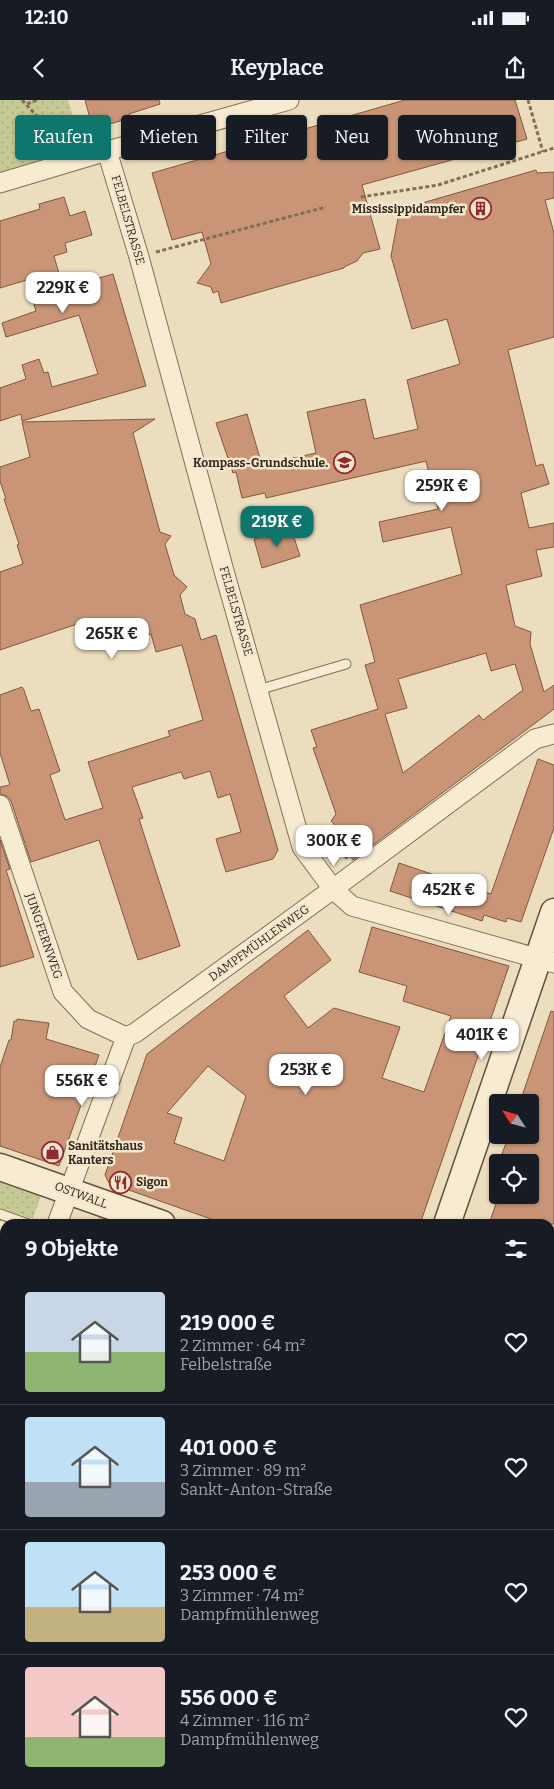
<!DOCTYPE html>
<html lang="de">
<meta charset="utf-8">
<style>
body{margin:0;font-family:Bitter,serif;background:#242831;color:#f1f3f6;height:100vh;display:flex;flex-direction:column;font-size:19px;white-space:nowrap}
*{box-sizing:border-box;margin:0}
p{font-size:16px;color:#9ea1a6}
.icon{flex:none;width:28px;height:28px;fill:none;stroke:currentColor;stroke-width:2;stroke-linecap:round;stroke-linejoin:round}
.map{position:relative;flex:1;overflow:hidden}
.sheet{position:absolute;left:0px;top:1119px;width:555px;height:571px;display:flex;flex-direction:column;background:#171b24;border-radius:15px 15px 0 0;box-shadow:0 1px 4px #0004}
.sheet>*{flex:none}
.top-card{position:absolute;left:15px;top:15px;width:525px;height:45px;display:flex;gap:10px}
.needle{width:32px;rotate:306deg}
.fabs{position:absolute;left:489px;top:994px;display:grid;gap:10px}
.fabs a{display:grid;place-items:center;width:50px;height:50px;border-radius:5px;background:#171b24;box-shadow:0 1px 4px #0004;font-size:25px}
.price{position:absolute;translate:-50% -42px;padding:0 11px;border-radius:10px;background:#fff;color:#222;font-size:16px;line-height:32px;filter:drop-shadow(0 1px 2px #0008)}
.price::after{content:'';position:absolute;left:50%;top:30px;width:15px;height:11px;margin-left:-8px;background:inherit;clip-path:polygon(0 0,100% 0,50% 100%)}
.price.active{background:#0f766e;color:#fff}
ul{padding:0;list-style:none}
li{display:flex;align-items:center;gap:15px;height:125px;padding:0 25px}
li+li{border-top:1px solid #363941}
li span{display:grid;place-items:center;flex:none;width:140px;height:100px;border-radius:5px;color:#555}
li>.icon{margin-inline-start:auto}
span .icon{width:60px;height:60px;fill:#fffc;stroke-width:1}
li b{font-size:21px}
h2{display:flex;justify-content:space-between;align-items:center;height:60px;padding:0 25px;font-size:21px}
.chip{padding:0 18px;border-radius:5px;background:#171b24;box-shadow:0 1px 4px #0004;font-size:18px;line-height:45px}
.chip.active{background:#0f766e;color:#fff}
.status{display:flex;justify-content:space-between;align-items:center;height:35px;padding:0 25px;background:#171b24;direction:ltr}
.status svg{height:14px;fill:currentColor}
header{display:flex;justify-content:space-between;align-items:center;height:65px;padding:0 25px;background:#171b24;font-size:22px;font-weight:600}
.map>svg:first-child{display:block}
</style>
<div class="status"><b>12:10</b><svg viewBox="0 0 49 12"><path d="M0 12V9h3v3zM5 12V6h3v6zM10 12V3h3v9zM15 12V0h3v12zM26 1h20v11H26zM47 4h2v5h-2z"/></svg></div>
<header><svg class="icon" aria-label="back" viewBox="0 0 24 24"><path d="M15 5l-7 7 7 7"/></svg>Keyplace<svg class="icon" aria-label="share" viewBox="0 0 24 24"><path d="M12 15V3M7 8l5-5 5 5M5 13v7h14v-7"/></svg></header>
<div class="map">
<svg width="554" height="1689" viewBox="0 0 554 1689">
<defs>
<pattern id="grass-dots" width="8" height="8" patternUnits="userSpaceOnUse" patternTransform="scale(1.25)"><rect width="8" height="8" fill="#c5c993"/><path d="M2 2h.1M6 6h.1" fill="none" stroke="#aaad7e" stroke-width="1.8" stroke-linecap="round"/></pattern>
</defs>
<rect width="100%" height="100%" fill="#ecddbf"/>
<path fill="url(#grass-dots)" d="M0,0H68L89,66L0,93Z
M0,1082L41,1096L33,1119L0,1108Z
M99,1116L121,1124H96Z
M0,1130L5,1132V1155L0,1154Z"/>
<path fill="#c99576" stroke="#82573f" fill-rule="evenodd" d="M85,0H159L160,4L129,14L130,18L93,29Z
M405,0H515L527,39L362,85L380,149L363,153L357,161L344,167V168L221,203L218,191L213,193L211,187L197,183L211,164L202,132L172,140L152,73Z
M536,70L537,73L554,72V98L545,100L554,133V237L508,250L536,366L543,364L549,384L521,393L529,428L554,423V447L536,450L542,476L506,485L515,526L531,532L530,544L544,592L554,585V609L353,760L350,756L346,759L327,734L336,726L331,721L336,714L313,648L317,647L311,630L378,609L365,565L375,562L360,505L462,474L451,427L383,442L379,422L438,409L426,361L266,398L265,393L242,398L236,372L233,373L216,323L247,314L262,365L316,353L307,312L365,299L374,339L418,329L407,280L460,264L447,219L412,229L391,156L399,113L405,108ZM486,553L491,571L515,564L523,590L483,620L479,615L403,673L385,614L407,608L398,579Z
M64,97L70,116L85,111L92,135L65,143L67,152L54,156L63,188L113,174L146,286L22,321L21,314L0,321V288L26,279L22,265L39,259L44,273L48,272L52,287L98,274L79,215L6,237L2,223L36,211L27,180L0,188V121L40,109L39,104Z
M155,319L133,333L160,432L171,436L165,444L174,475L187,487L180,495L185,514L195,519L201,540L216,535L278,750L273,759L226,772L216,739L241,732L230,694L218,698L210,671L184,679L181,672L132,687L143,718L139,719L180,846L138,860L99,740L31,762L11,701L7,696L0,694V687L10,685L0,653V595L22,587L24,590L31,611L39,609L60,671L50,675L65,720L103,708L88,662L170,636L168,631L203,620L182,545L156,552L151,534L137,538L136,533L96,545L89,520L0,550V472L23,464L17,445L19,444L4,399H6L0,381V367L30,357L22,322Z
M291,428L300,456L262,468L254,439Z
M538,659L554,665V728L521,822L507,818L506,822L484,815L482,821L390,791L399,763L491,794Z
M0,740L10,769L6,770L34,857L0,867Z
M372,827L509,866L420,1124H225L109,1083L105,1075L147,954L308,830L331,860L284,896L308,928L334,908L400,927L382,978L424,992L451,916L403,901L407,886L359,872ZM208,966L246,996L224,1061L174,1043L182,1018L167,1013Z
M551,911L554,912V1124H489L499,1095H530V1062H499L509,1035H530V1002H520Z
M17,919L49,923L46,939L99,955L59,1066L0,1046V967L9,940H11L14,921H17Z
M498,1068V1092L490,1089Z"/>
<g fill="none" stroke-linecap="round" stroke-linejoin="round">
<defs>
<path id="lane" d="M258,590L346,564
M0,1114L28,1124
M0,1125L5,1127"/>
<path id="street" d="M107,51L139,157L224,471L302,747L333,789L352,806L554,863
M0,83L107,51L289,0
M0,705L63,892L88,919L126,937
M57,1124L126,937L135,933L333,789L535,639L554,634
M0,1287L5,1288
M0,1571L5,1556
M0,1644L5,1646
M116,1685L127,1689
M522,1685L534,1689"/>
<path id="secondary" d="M0,1067L162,1124
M447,1124L554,812
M0,1165L5,1167
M550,1261L554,1262
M550,1350L554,1351
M254,1689L255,1685"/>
</defs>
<use href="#lane" stroke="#846e58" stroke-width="11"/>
<use href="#street" stroke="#846e58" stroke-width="21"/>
<use href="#secondary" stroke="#664f3b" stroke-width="29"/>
<path stroke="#846e58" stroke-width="3" stroke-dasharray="4 2.5" stroke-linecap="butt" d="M22,0L62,43
M528,0L543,52
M27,4L37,0
M361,97L438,85L554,48
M156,152L326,107
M550,1207L554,1208"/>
<use href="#lane" stroke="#f7ebd1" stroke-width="9"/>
<use href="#street" stroke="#f7ebd1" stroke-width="19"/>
<use href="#secondary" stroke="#f7ebd1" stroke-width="26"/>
<path stroke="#34271c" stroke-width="1" d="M550,1276L554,1278
M550,1336L554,1337
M249,1689L250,1685
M259,1689L260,1685"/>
</g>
<defs>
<symbol id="building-ring" viewBox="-11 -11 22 22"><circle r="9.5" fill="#f4e7ce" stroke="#912a2f" stroke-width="1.5"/><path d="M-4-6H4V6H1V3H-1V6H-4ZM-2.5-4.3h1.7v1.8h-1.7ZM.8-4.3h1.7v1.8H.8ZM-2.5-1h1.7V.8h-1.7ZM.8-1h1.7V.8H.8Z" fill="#912a2f"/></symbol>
<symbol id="school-ring" viewBox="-11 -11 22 22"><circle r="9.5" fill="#f4e7ce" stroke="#912a2f" stroke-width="1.5"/><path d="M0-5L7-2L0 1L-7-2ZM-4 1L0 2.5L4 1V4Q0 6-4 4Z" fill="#912a2f"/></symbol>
<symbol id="shop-ring" viewBox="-11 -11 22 22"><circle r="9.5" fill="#f4e7ce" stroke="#912a2f" stroke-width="1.5"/><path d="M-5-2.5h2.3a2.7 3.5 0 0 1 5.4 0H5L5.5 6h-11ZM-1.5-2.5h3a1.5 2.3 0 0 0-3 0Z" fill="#912a2f"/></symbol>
<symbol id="restaurant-ring" viewBox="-11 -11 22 22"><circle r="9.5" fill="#f4e7ce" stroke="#912a2f" stroke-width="1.5"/><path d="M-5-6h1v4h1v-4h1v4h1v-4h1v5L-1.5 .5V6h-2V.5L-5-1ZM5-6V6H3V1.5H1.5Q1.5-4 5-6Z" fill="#912a2f"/></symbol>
</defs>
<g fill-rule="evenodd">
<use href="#building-ring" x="468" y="96" width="25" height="25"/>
<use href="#school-ring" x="332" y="350" width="25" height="25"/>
<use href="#shop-ring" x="40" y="1040" width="25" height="25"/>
<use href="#restaurant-ring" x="108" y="1070" width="25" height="25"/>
</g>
<g text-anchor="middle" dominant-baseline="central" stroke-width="5" stroke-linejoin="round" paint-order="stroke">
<g font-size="12" font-weight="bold" fill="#34271c" stroke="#f4e7ce" text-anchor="end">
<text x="465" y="109">Mississippidampfer</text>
<text x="328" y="363">Kompass-Grundschule.</text>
<text x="68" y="1046" text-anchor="start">Sanitätshaus<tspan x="68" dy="14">Kanters</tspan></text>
<text x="136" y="1082" text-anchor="start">Sigon</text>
</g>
<g font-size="12" fill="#34271c" stroke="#f4e7ce">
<text transform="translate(128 120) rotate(74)">FELBELSTRASSE</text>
<text transform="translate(236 511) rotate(74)">FELBELSTRASSE</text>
<text transform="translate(44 836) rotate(71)">JUNGFERNWEG</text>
<text transform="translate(259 843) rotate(-36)">DAMPFMÜHLENWEG</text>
<text transform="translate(81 1095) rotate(20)">OSTWALL</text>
</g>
</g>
</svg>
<div class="fabs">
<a><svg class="needle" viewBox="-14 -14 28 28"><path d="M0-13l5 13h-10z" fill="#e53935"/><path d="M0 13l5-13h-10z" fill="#9ea1a6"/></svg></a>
<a><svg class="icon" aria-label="locate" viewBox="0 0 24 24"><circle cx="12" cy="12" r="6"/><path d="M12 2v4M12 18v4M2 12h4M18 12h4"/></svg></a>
</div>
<b class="price" style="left:63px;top:214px">229K €</b>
<b class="price" style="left:442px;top:412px">259K €</b>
<b class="price active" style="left:277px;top:448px">219K €</b>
<b class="price" style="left:112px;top:560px">265K €</b>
<b class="price" style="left:334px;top:767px">300K €</b>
<b class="price" style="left:449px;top:816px">452K €</b>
<b class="price" style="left:482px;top:961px">401K €</b>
<b class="price" style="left:306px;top:996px">253K €</b>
<b class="price" style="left:82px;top:1007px">556K €</b>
<div class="top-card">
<a class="chip active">Kaufen</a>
<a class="chip">Mieten</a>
<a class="chip">Filter</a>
<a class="chip">Neu</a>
<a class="chip">Wohnung</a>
</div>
<section class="sheet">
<h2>9 Objekte<svg class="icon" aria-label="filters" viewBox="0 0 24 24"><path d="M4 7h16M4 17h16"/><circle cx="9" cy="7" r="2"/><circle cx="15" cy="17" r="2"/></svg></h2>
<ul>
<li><span style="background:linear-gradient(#c9d6e8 60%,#8fb573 0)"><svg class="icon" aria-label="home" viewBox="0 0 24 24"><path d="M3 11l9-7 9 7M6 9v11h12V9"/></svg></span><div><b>219 000 €</b><p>2 Zimmer · 64 m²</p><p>Felbelstraße</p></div><svg class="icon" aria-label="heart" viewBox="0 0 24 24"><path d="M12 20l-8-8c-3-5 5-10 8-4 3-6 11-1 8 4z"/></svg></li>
<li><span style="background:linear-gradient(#bfe0f5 65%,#9aa5b1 0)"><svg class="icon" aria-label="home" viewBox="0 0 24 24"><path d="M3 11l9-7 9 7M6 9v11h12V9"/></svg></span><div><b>401 000 €</b><p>3 Zimmer · 89 m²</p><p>Sankt-Anton-Straße</p></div><svg class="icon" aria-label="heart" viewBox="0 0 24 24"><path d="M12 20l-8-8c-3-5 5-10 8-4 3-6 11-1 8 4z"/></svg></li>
<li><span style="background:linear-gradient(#bfe0f5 65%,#c2b280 0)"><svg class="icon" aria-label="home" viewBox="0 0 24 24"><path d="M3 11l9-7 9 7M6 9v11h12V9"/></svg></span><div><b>253 000 €</b><p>3 Zimmer · 74 m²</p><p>Dampfmühlenweg</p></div><svg class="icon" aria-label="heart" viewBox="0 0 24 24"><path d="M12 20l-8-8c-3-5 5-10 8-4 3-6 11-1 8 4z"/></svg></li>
<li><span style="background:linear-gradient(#f6c9c9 70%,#8fb573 0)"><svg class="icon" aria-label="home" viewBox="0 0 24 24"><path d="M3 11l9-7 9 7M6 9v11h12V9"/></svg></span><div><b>556 000 €</b><p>4 Zimmer · 116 m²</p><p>Dampfmühlenweg</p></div><svg class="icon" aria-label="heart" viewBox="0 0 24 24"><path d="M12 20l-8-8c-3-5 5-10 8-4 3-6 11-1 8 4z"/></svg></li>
</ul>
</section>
</div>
